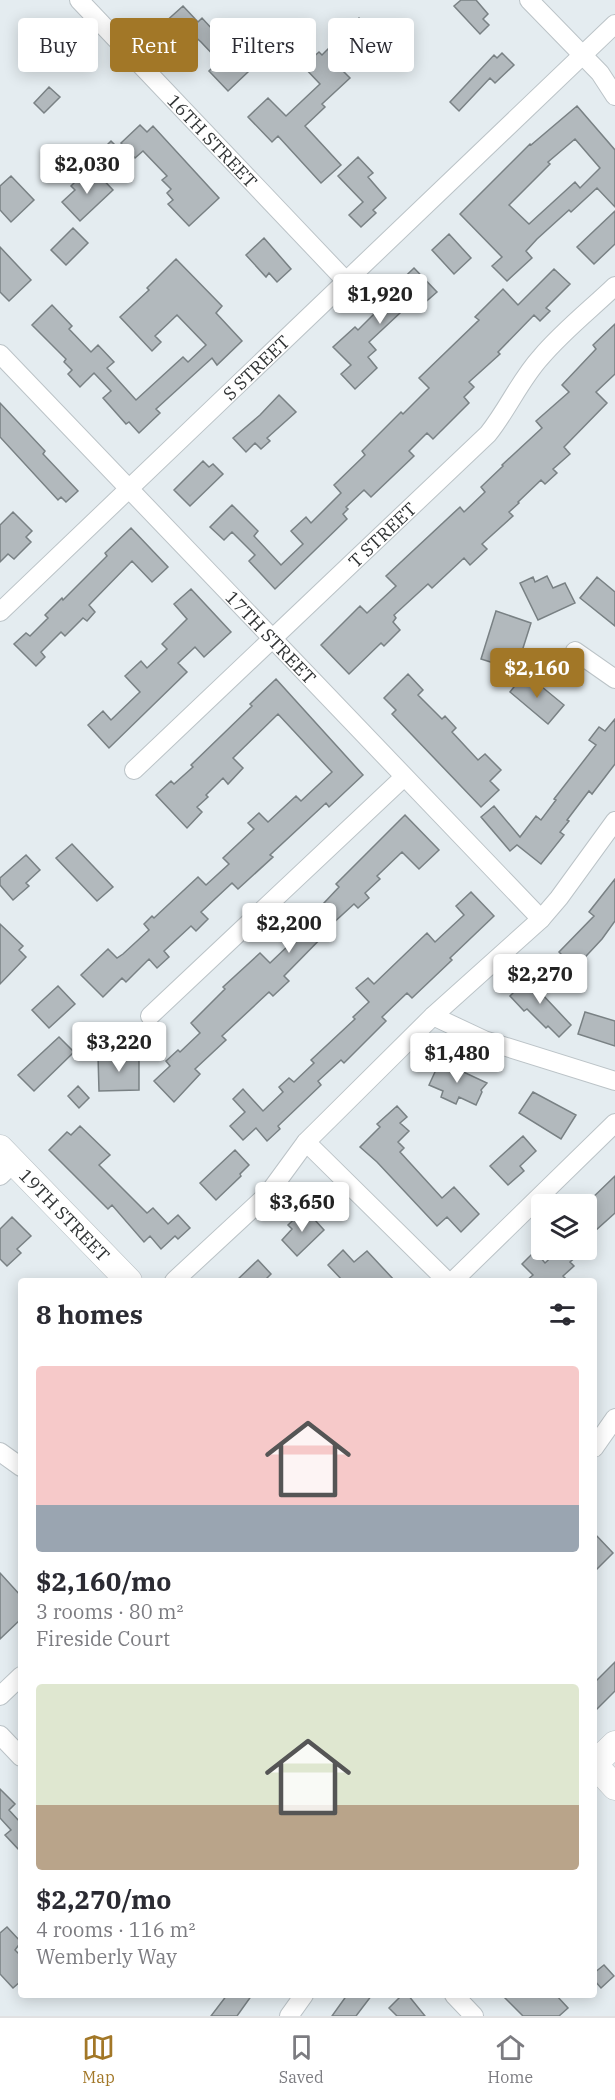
<!DOCTYPE html>
<meta charset="utf-8">
<style>
body{margin:0;font-family:"IBM Plex Serif",serif;background:#f7f7f7;color:#2b2b33;height:100vh;display:flex;flex-direction:column;font-size:22px;white-space:nowrap}
*{box-sizing:border-box;margin:0}
p{font-size:20px;color:#7c7c81}
.icon{flex:none;width:33px;height:33px;fill:none;stroke:currentColor;stroke-width:2;stroke-linecap:round;stroke-linejoin:round}
.map{position:relative;flex:1;overflow:hidden}
.sheet{position:absolute;left:18px;top:1278px;width:579px;height:720px;display:flex;flex-direction:column;background:#fff;border-radius:6px;box-shadow:0 3px 15px #0003}
.sheet>*{flex:none}
.hud{position:absolute;left:18px;top:18px;width:579px;height:54px;display:flex;gap:12px}
.buttons{position:absolute;left:531px;top:1194px;display:grid;gap:12px}
.buttons a{display:grid;place-items:center;width:66px;height:66px;border-radius:6px;background:#fff;box-shadow:0 3px 15px #0003;font-size:30px}
.price{position:absolute;translate:-50% -51px;padding:0 14px;border-radius:6px;background:#fff;color:#222;font-size:20px;line-height:39px;filter:drop-shadow(0 2px 3px #0008)}
.price::after{content:'';position:absolute;left:50%;top:36px;width:18px;height:14px;margin-left:-9px;background:inherit;clip-path:polygon(0 0,100% 0,50% 100%)}
.price.active{background:#a27727;color:#fff}
ul{padding:0;list-style:none}
li{display:grid;align-content:center;gap:12px;height:318px;padding:0 18px}
li span{display:grid;place-items:center;height:186px;border-radius:6px;color:#555}
li>.icon{margin-inline-start:auto}
span .icon{width:108px;height:108px;fill:#fffc;stroke-width:1}
li b{font-size:26px}
h2{display:flex;justify-content:space-between;align-items:center;height:72px;padding:0 18px;font-size:26px}
.pill{padding:0 21px;border-radius:6px;background:#fff;box-shadow:0 3px 15px #0003;font-size:21px;line-height:54px}
.pill.active{background:#a27727;color:#fff}
.tab-bar{display:flex;justify-content:space-around;align-items:center;height:84px;border-top:2px solid #e1e1e2;background:#fff;font-size:16px;color:#7c7c81}
.tab-bar a{display:grid;justify-items:center;gap:3px}
.tab-bar .active{color:#a27727}
.map>svg:first-child{display:block}
</style>
<div class="map">
<svg width="615" height="2016" viewBox="0 0 615 2016">
<rect width="100%" height="100%" fill="#e4ecf0"/>
<path fill="#b2b9bd" stroke="#798184" stroke-width="1.5" fill-rule="evenodd" d="M461,0H476L488,14L483,19L489,25L480,34L454,6Z
M183,6L198,22L202,18L214,31L211,33L248,72L228,91L209,71L219,61L201,42L190,32L179,42L163,24Z
M359,18L374,32L386,20L397,31L371,58L360,47L339,67L350,78L322,104L325,107L305,126L341,165L321,183L278,136L272,142L248,117L268,98L286,116L320,84L303,66L319,52L322,55Z
M62,33L83,57L71,68L49,44Z
M502,53L514,65L495,83L490,78L459,111L450,102L494,55L497,58Z
M49,87L60,97L44,113L34,103Z
M577,106L615,150V207L597,188L571,212L569,210L537,239L526,251L532,258L507,281L492,266L502,257L460,214L530,144L531,145ZM575,139L600,168L580,188L575,182L529,224L509,205L550,164L548,162Z
M140,125L147,132L153,126L219,198L189,226L168,204L173,200L167,193L171,189L162,180L167,176L143,151L135,158L121,143Z
M111,141L125,155L112,168L98,154Z
M358,157L373,173L368,177L386,198L373,210L376,213L361,227L349,215L363,202L338,176Z
M95,171L113,190L80,221L62,202L75,190L71,186L83,174L87,179Z
M11,176L34,200L11,222L0,210V186Z
M615,211V244L594,264L577,247Z
M73,228L88,243L66,265L51,250Z
M449,234L471,258L454,274L432,250Z
M264,238L291,269L277,282L269,273L266,277L246,255Z
M0,247L31,280L9,301L0,292Z
M176,259L222,306L216,313L242,341L217,365L212,358L156,409L160,413L139,433L129,422L126,424L103,398L111,391L94,373L80,387L68,374L72,370L64,362L66,359L32,325L52,305L72,326L69,329L91,352L98,345L114,362L107,368L136,400L183,357L188,362L206,345L177,315L155,336L161,342L152,351L120,317L149,290L147,288Z
M414,268L437,292L421,306L415,299L369,342L376,350L368,357L377,368L355,389L341,374L351,365L333,347L355,327L358,330L375,313L369,306L387,288L390,291Z
M554,269L570,284L546,308L550,311L540,321L534,315L498,352L500,354L469,382L474,387L464,397L469,403L433,439L427,433L409,451L414,456L371,497L364,490L346,507L348,509L343,514L347,519L275,589L249,561L255,555L232,532L224,540L210,527L232,505L258,531L254,536L281,565L303,544L291,531L306,517L311,523L341,493L334,485L365,455L362,451L401,412L403,414L429,388L419,378L479,320L475,317L503,289L518,305Z
M615,324V374L596,392L607,403L564,447L570,454L553,469L557,473L545,484L541,480L518,502L519,503L509,512L513,516L482,544L487,549L470,565L464,558L432,588L428,584L394,615L396,618L393,622L400,630L384,646L381,643L349,674L321,645L360,606L367,613L396,586L386,576L460,507L464,512L485,492L481,487L503,466L502,465L542,428L536,421L569,392L562,385L596,349L593,345Z
M279,395L296,412L267,438L270,441L261,449L255,443L246,452L233,438L260,415Z
M0,403L45,451L43,454L78,491L66,502L61,497L58,500L0,437Z
M203,461L209,467L213,464L223,474L190,506L174,490Z
M13,512L32,531L26,537L31,542L14,559L8,554L0,562V525Z
M131,528L168,567L152,582L132,561L89,605L95,612L87,621L83,618L65,636L61,632L41,652L45,657L36,666L14,644L26,633L30,636L48,618L45,615L62,598L63,600L107,556L105,553Z
M547,576L553,588L565,583L575,603L538,620L520,583L533,577L535,582Z
M597,577L615,592V626L580,598Z
M191,589L231,632L204,657L195,647L178,663L187,672L109,748L88,725L103,711L111,720L140,692L125,676L141,661L147,668L167,649L162,644L187,619L174,604Z
M496,611L531,623L516,670L481,659Z
M525,673L564,705L548,724L510,692Z
M408,674L423,690L418,695L442,719L445,716L456,728L452,732L478,760L485,754L501,770L490,781L499,790L481,807L392,714L396,710L384,698Z
M276,679L363,775L329,807L326,803L270,855L273,857L238,889L232,883L201,912L208,919L196,931L191,926L164,951L169,957L157,968L149,959L126,982L122,978L103,997L81,975L108,949L117,958L123,954L149,930L144,924L152,916L154,918L198,877L206,885L229,864L223,858L254,829L248,823L259,813L268,822L296,796L301,801L332,772L278,714L233,758L243,768L228,784L223,778L206,795L208,797L197,807L202,812L187,828L156,795L171,781L174,784L193,767L191,765L252,706L250,704Z
M615,719V764L592,794L589,791L567,820L569,821L560,832L564,835L541,864L517,845L510,851L481,817L494,806L520,837L536,816L541,820L556,800L554,799L596,745L589,740L599,727L605,731Z
M405,815L439,850L419,869L402,852L377,876L380,879L365,893L369,898L358,908L354,904L330,926L331,928L284,976L289,981L273,996L269,992L222,1036L226,1040L195,1069L200,1074L174,1102L154,1081L170,1066L166,1061L178,1050L180,1052L200,1033L191,1023L225,989L223,987L260,953L270,963L291,943L284,936L304,917L307,921L339,887L336,884Z
M72,844L113,887L97,901L56,858Z
M26,855L40,870L26,883L29,886L13,900L0,885V878Z
M615,879V921L602,939L575,968L559,952L594,916L589,912Z
M471,892L494,916L450,958L452,960L412,998L407,993L382,1017L386,1021L344,1063L341,1060L318,1081L321,1085L278,1126L280,1129L267,1141L256,1128L243,1140L230,1126L245,1112L233,1099L243,1089L263,1111L283,1092L279,1087L289,1078L294,1082L314,1063L311,1060L355,1019L353,1017L369,1002L356,988L368,978L374,984L427,933L435,942L464,915L456,906Z
M0,924L23,946L19,950L26,957L0,984Z
M534,972L548,987L541,993L571,1025L559,1037L548,1026L546,1028L527,1009L524,1011L510,996Z
M58,986L75,1004L49,1028L32,1010Z
M585,1012L615,1021V1046L578,1034Z
M59,1037L74,1052L34,1091L18,1075Z
M139,1055V1090L99,1091L98,1056Z
M440,1061L487,1083L481,1090L482,1092L476,1105L459,1097L456,1104L441,1097L443,1091L429,1085Z
M78,1086L89,1098L79,1108L68,1096Z
M533,1092L576,1115L561,1139L519,1113Z
M397,1106L407,1117L400,1123L409,1131L398,1142L404,1148L400,1152L442,1198L454,1187L479,1214L461,1232L447,1217L437,1226L377,1162L360,1147L380,1127L377,1124Z
M80,1126L110,1155L99,1165L147,1213L153,1208L168,1224L178,1215L190,1228L178,1239L175,1236L161,1249L150,1236L144,1242L112,1205L108,1209L49,1150L67,1132L71,1135Z
M523,1136L536,1151L520,1166L524,1171L508,1185L490,1166Z
M235,1150L249,1165L240,1174L241,1176L216,1200L200,1183Z
M615,1176V1213L586,1239V1204Z
M305,1209L324,1230L297,1256L282,1240L292,1229L288,1225Z
M12,1217L31,1236L17,1249L21,1253L7,1266L0,1259V1229Z
M343,1250L354,1262L367,1251L395,1281H343L328,1265Z
M559,1250H584L570,1262L574,1266L563,1276L568,1281H526L533,1275L522,1264L535,1251L545,1263Z
M258,1260L271,1274L264,1281H236Z
M594,1533L613,1553L594,1572Z
M0,1573L21,1596V1619L0,1639Z
M615,1662V1691L594,1712V1683Z
M0,1789L15,1804L9,1810L20,1822L21,1820V1852L5,1835L11,1830L0,1818Z
M7,1927L21,1942L15,1950L21,1956V1981L13,1988L0,1974V1933Z
M604,1965L614,1976L601,1988L594,1980V1973Z
M227,1995H252L237,2016H211Z
M347,1995H372L356,2016H332Z
M402,1995H408L425,2016H397L389,2008Z
M502,1995H556L568,2008L559,2016H523Z"/>
<g fill="none" stroke-linecap="round" stroke-linejoin="round">
<defs>
<g id="street">
<path id="s1" d="M79,0L346,281"/>
<path d="M529,0L600,73L615,96"/>
<path id="s2" d="M0,354L541,919"/>
<path id="s3" d="M0,612L615,24"/>
<path d="M575,651L615,679"/>
<path id="s4" d="M134,770L488,434C508,409 520,380 541,357C563,331 591,309 615,286"/>
<path d="M150,1016L404,777"/>
<path d="M433,1016L484,1040L615,1081"/>
<path d="M306,1142L447,1281"/>
<path d="M0,1176L15,1162"/>
<path d="M174,1281L268,1194L306,1142L433,1016L541,919L559,898L615,821"/>
<path d="M453,1281L615,1123"/>
<path d="M594,1448L615,1418"/>
<path d="M0,1452L21,1467"/>
<path d="M0,1696L21,1676"/>
<path d="M0,1735L21,1757"/>
<path d="M454,1995L474,2016"/>
<path d="M289,2016L304,1995"/>
</g>
<g id="secondary">
<path id="s5" d="M0,1148L129,1281"/>
<path d="M615,1744L594,1764L615,1787"/>
</g>
</defs>
<use href="#street" stroke="#bbc3c7" stroke-width="20"/>
<use href="#secondary" stroke="#bbc3c7" stroke-width="27"/>
<use href="#street" stroke="#fff" stroke-width="18"/>
<use href="#secondary" stroke="#fff" stroke-width="26"/>
</g>
<g text-anchor="middle" dominant-baseline="central" stroke-width="4.5" stroke-linejoin="round" paint-order="stroke">
<g font-size="18" fill="#313435" stroke="#f1f9fe">
<text stroke="none"><textPath href="#s1" startOffset="194">16TH STREET</textPath></text>
<text stroke="none"><textPath href="#s3" startOffset="354">S STREET</textPath></text>
<text stroke="none"><textPath href="#s4" startOffset="342">T STREET</textPath></text>
<text stroke="none"><textPath href="#s2" startOffset="392">17TH STREET</textPath></text>
<text stroke="none"><textPath href="#s5" startOffset="93">19TH STREET</textPath></text>
</g>
</g>
</svg>
<div class="buttons">
<a><svg class="icon" aria-label="layers" viewBox="0 0 24 24"><path d="M12 4l9 5-9 5-9-5zM3 14l9 5 9-5"/></svg></a>
</div>
<b class="price" style="left:87px;top:195px">$2,030</b>
<b class="price" style="left:380px;top:325px">$1,920</b>
<b class="price active" style="left:537px;top:699px">$2,160</b>
<b class="price" style="left:289px;top:954px">$2,200</b>
<b class="price" style="left:540px;top:1005px">$2,270</b>
<b class="price" style="left:119px;top:1073px">$3,220</b>
<b class="price" style="left:457px;top:1084px">$1,480</b>
<b class="price" style="left:302px;top:1233px">$3,650</b>
<div class="hud">
<a class="pill">Buy</a>
<a class="pill active">Rent</a>
<a class="pill">Filters</a>
<a class="pill">New</a>
</div>
<section class="sheet">
<h2>8 homes<svg class="icon" aria-label="filters" viewBox="0 0 24 24"><path d="M4 7h16M4 17h16"/><circle cx="9" cy="7" r="2"/><circle cx="15" cy="17" r="2"/></svg></h2>
<ul>
<li><span style="background:linear-gradient(#f6c9c9 75%,#9aa5b1 0)"><svg class="icon" aria-label="home" viewBox="0 0 24 24"><path d="M3 11l9-7 9 7M6 9v11h12V9"/></svg></span><div><b>$2,160/mo</b><p>3 rooms · 80 m²</p><p>Fireside Court</p></div></li>
<li><span style="background:linear-gradient(#dfe7d0 65%,#b9a48a 0)"><svg class="icon" aria-label="home" viewBox="0 0 24 24"><path d="M3 11l9-7 9 7M6 9v11h12V9"/></svg></span><div><b>$2,270/mo</b><p>4 rooms · 116 m²</p><p>Wemberly Way</p></div></li>
</ul>
</section>
</div>
<nav class="tab-bar">
<a class="active"><svg class="icon" aria-label="map" viewBox="0 0 24 24"><path d="M3 6l6-2 6 2 6-2v14l-6 2-6-2-6 2zM9 4v14M15 6v14"/></svg>Map</a>
<a><svg class="icon" aria-label="saved" viewBox="0 0 24 24"><path d="M7 4h10v16l-5-4-5 4z"/></svg>Saved</a>
<a><svg class="icon" aria-label="home" viewBox="0 0 24 24"><path d="M3 11l9-7 9 7M6 9v11h12V9"/></svg>Home</a>
</nav>
